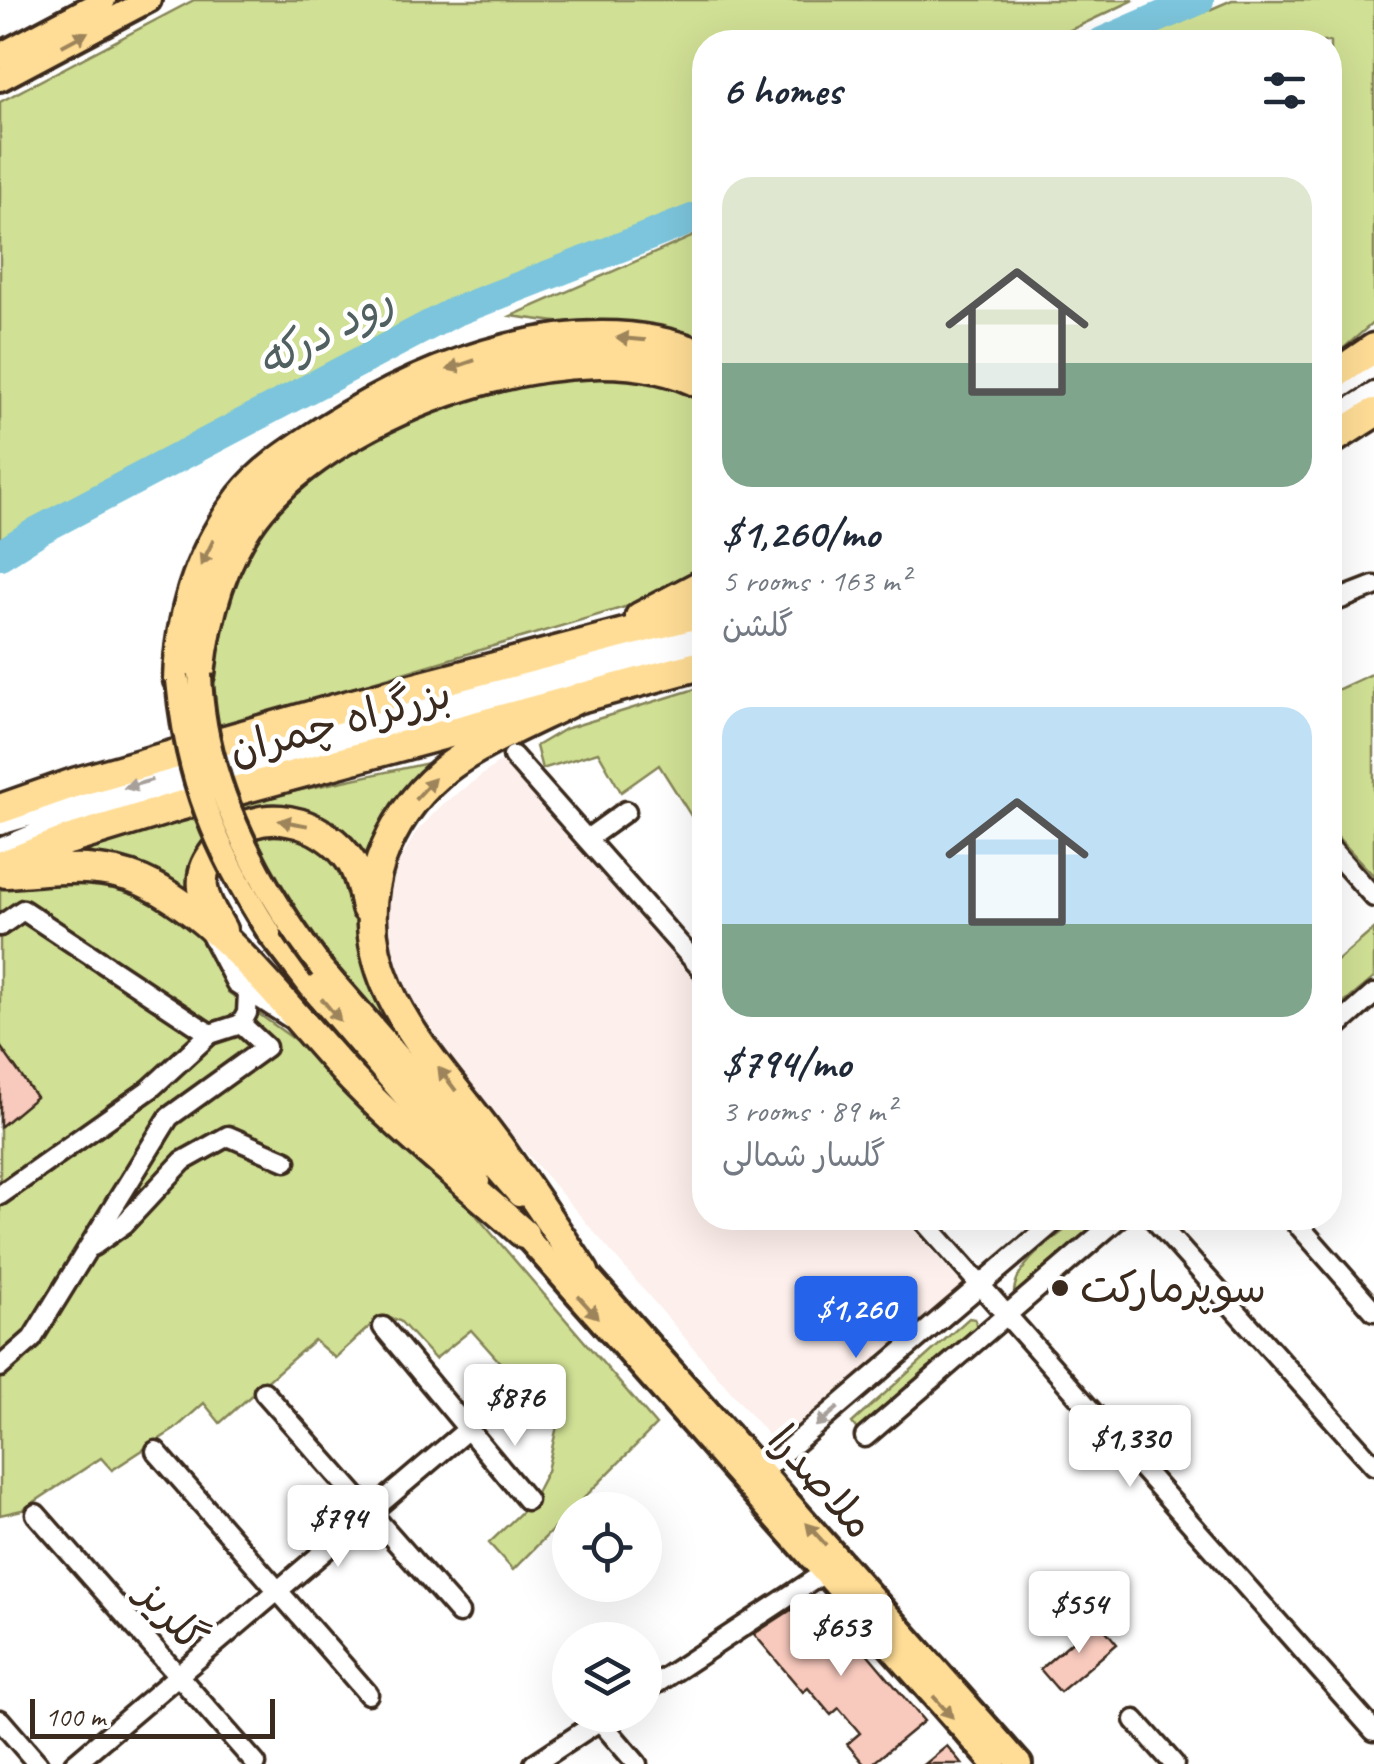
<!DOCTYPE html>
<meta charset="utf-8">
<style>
body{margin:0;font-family:Caveat,"Playpen Sans Arabic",sans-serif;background:#f6f6f7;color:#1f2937;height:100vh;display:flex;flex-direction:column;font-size:38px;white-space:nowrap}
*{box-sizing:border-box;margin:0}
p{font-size:32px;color:#747a83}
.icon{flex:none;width:55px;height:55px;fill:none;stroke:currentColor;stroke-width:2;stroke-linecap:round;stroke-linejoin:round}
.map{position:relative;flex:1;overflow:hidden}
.details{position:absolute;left:692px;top:30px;width:650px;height:1200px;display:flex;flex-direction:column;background:#fff;border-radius:40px;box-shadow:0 10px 40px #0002}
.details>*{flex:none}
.buttons{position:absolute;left:552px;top:1492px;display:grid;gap:20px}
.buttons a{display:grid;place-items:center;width:110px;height:110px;border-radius:50%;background:#fff;box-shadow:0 10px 40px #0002;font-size:50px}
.scale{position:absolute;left:30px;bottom:25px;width:245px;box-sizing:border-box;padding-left:10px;border:5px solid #3b2a1e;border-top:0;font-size:28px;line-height:35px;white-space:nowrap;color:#3b2a1e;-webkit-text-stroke:8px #fff;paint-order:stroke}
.price{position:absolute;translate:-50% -85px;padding:0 22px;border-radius:10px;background:#fff;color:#222;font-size:32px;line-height:65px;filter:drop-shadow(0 2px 5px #0008)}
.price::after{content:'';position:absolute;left:50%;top:60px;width:30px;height:22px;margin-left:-15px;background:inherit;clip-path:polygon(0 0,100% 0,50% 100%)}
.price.current{background:#2563eb;color:#fff}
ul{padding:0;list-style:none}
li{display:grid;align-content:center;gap:20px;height:530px;padding:0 30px}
li span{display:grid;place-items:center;height:310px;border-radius:30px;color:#555}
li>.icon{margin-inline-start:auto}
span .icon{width:180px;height:180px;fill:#fffc;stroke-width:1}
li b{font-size:42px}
h2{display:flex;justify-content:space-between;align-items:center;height:120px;padding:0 30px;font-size:42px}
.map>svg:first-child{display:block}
</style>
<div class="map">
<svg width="1374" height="1764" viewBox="0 0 1374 1764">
<rect width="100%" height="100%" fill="#fff"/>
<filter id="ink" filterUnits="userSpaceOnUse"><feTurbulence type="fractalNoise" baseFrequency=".01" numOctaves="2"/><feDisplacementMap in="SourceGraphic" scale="20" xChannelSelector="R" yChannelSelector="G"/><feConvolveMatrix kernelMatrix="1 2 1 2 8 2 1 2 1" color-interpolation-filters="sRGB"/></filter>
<g filter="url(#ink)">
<path fill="#fdefeb" d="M501,761L705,993V1218H903L966,1289L780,1449L417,1025L393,972L384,920L397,867L416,832L443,804Z"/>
<path fill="#d0e094" stroke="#868559" stroke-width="2.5" d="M194,0H1134L1045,42H705V205L293,403L0,563V102Z
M1232,0H1374V322L1345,347L1330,355V42H1135Z
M705,231V345L698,341L511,316Z
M615,370L705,396V573L662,596L211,730L207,680L233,569L281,500L357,442L510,383Z
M1374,673V876L1330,829V693Z
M705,686V838L659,765L621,792L598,752L542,769L536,746L565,729Z
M438,761L369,888L356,851L241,820L235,804Z
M193,811L207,847L199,895L40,865Z
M278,829L300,831L351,875L369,960L490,1144L346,986L272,879L250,837Z
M49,877H94L148,894L204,938L228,980V992L298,1042L439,1172L656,1425L513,1570L489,1543L530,1504L547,1471L557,1426L471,1330L435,1359L400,1321L381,1316L335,1358L314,1340L220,1423L204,1403L175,1429L112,1470L101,1458L22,1510L0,1515V890Z
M1374,929V978L1330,1015V967Z
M1080,1218H1103L1014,1295C1013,1263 1058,1237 1080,1218Z
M969,1318L975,1319L977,1329L863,1430L858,1431L852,1423Z"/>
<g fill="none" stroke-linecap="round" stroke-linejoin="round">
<path stroke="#7bc5dc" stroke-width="30" d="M1102,42L1199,0
M0,555L38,531L454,312L705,214"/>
</g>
<path fill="#f8c9bd" stroke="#3b2a1e" stroke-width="2.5" d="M0,1046L36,1097L0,1127Z
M791,1610L834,1614L924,1721L872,1764H864L847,1744L860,1733L839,1708L831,1715L808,1688L803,1692L754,1634Z
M1097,1620L1117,1644L1060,1692L1040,1669Z
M947,1746L962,1764H925Z"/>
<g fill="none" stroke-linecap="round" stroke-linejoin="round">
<defs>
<path id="minor" d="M1330,396L1374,367
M1330,420L1374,392
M1330,603L1374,586
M513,756L705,973
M0,825L224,759L705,630
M587,839L626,811
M0,848L36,833L174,791L705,647
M1330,848L1374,897
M0,926L23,910L210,1034
M209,931L236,983L290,1018
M1330,1033L1374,994
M0,1195L150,1089L210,1034L241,1024L247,1013L248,993
M921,1218L1374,1731
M1153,1218L1374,1465
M1292,1218L1374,1311
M93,1246L124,1224L183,1161L228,1136L286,1161
M383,1327L527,1500
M0,1367L32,1339L169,1117L266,1047L241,1024
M264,1392L459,1613
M865,1437L1119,1218
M156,1451L368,1694
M761,1472L1059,1218
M36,1514L256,1764
M645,1691L824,1573
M0,1720L38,1764
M1135,1720L1174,1764
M600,1721L637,1764
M74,1764L468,1429
M534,1764L608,1715"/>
<path id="major" d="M0,55L104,0
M0,79L149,0
M270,934L310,986L478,1181
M322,969L519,1195
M515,1224L994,1764
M575,1261L1020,1764"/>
<path id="highway" d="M1330,378L1374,348
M1330,441L1374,413
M640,617L705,583
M200,674C206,619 220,563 254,517C334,410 582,319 705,386
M178,680C180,612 199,552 241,497C263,469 294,450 323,431C429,363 582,304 705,356
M580,697C540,718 473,745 441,773C413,797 393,826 381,860C341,978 436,1059 499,1147C528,1188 556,1230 584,1272
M0,809L77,782L342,707L705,612
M0,866L68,840L179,806L705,664
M6,873C54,870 97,862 142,881C225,918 295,1021 358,1085C410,1138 469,1185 524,1234
M222,930C215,917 205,903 203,888C201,870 208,859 219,846C256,801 324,819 352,863C360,877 363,893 366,908"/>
</defs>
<use href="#minor" stroke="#3b2a1e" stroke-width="25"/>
<use href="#major" stroke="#3b2a1e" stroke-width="30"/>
<use href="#highway" stroke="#3b2a1e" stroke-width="35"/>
<use href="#minor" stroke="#fff" stroke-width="18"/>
<use href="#major" stroke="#ffdd96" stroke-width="22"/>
<use href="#highway" stroke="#ffdd96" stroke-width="28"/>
<defs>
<path id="major-bridge" d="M200,674C203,783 258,884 322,969
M178,680C187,780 216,850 270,934"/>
</defs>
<use href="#major-bridge" stroke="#3b2a1e" stroke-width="30" stroke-linecap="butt"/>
<use href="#major-bridge" stroke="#ffdd96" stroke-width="22"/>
</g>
<defs><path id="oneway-solid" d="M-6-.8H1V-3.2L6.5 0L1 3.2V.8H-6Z" transform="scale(2.5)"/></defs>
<g fill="#9d845a">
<use href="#oneway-solid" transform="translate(75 39) rotate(-28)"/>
<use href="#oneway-solid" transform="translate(631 339) rotate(-175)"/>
<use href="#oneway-solid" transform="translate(461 365) rotate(161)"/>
<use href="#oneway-solid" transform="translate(207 553) rotate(116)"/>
<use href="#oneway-solid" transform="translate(425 789) rotate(-47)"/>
<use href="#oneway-solid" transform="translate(293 823) rotate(-170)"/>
<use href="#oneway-solid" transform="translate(331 1010) rotate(50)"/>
<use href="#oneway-solid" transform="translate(447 1079) rotate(-127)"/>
<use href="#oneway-solid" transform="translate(588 1307) rotate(48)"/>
<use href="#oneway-solid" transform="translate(816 1534) rotate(-132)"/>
<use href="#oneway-solid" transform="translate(943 1707) rotate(48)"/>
</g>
<g fill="#a79f9a">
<use href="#oneway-solid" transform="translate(138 784) rotate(164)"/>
<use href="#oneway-solid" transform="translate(827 1417) rotate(140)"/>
</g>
</g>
<circle fill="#3b2a1e" stroke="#fff" stroke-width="4" cx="1060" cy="1288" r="10"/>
<g text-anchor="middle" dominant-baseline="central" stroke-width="9" stroke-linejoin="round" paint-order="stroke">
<g font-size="42" fill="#3b2a1e" stroke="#fff">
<text transform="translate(340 722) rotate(-15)">بزرگراه چمران</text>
<text transform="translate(821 1482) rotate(48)">ملاصدرا</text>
<text transform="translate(172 1616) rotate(49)">گلریز</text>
</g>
<g font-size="42" fill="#3b2a1e" stroke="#fff" text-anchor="start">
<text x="1080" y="1288">سوپرمارکت</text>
</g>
<g font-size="45" font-style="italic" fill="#516060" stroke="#fff">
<text transform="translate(325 331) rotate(-28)">رود درکه</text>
</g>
</g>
</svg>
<div class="buttons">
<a><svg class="icon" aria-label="locate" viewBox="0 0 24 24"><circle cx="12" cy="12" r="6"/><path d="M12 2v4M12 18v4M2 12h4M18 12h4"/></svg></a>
<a><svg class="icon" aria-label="layers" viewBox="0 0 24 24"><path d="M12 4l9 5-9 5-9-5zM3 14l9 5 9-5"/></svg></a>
</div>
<div class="scale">100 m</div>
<b class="price current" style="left:856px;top:1361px">$1,260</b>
<b class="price" style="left:515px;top:1449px">$876</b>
<b class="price" style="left:1130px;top:1490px">$1,330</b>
<b class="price" style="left:338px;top:1570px">$794</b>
<b class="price" style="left:1079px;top:1656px">$554</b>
<b class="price" style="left:841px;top:1679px">$653</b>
<section class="details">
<h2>6 homes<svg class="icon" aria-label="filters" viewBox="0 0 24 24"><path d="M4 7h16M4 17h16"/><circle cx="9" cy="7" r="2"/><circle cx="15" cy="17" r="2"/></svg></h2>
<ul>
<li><span style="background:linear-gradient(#dfe7d0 60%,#7fa58c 0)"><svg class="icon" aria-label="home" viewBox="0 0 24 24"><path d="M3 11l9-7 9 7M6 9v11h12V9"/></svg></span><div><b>$1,260/mo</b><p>5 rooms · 163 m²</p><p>گلشن</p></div></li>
<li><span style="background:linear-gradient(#bfe0f5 70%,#7fa58c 0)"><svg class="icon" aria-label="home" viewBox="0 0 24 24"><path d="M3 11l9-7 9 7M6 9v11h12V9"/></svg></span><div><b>$794/mo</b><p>3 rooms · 89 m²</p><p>گلسار شمالی</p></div></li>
</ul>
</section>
</div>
